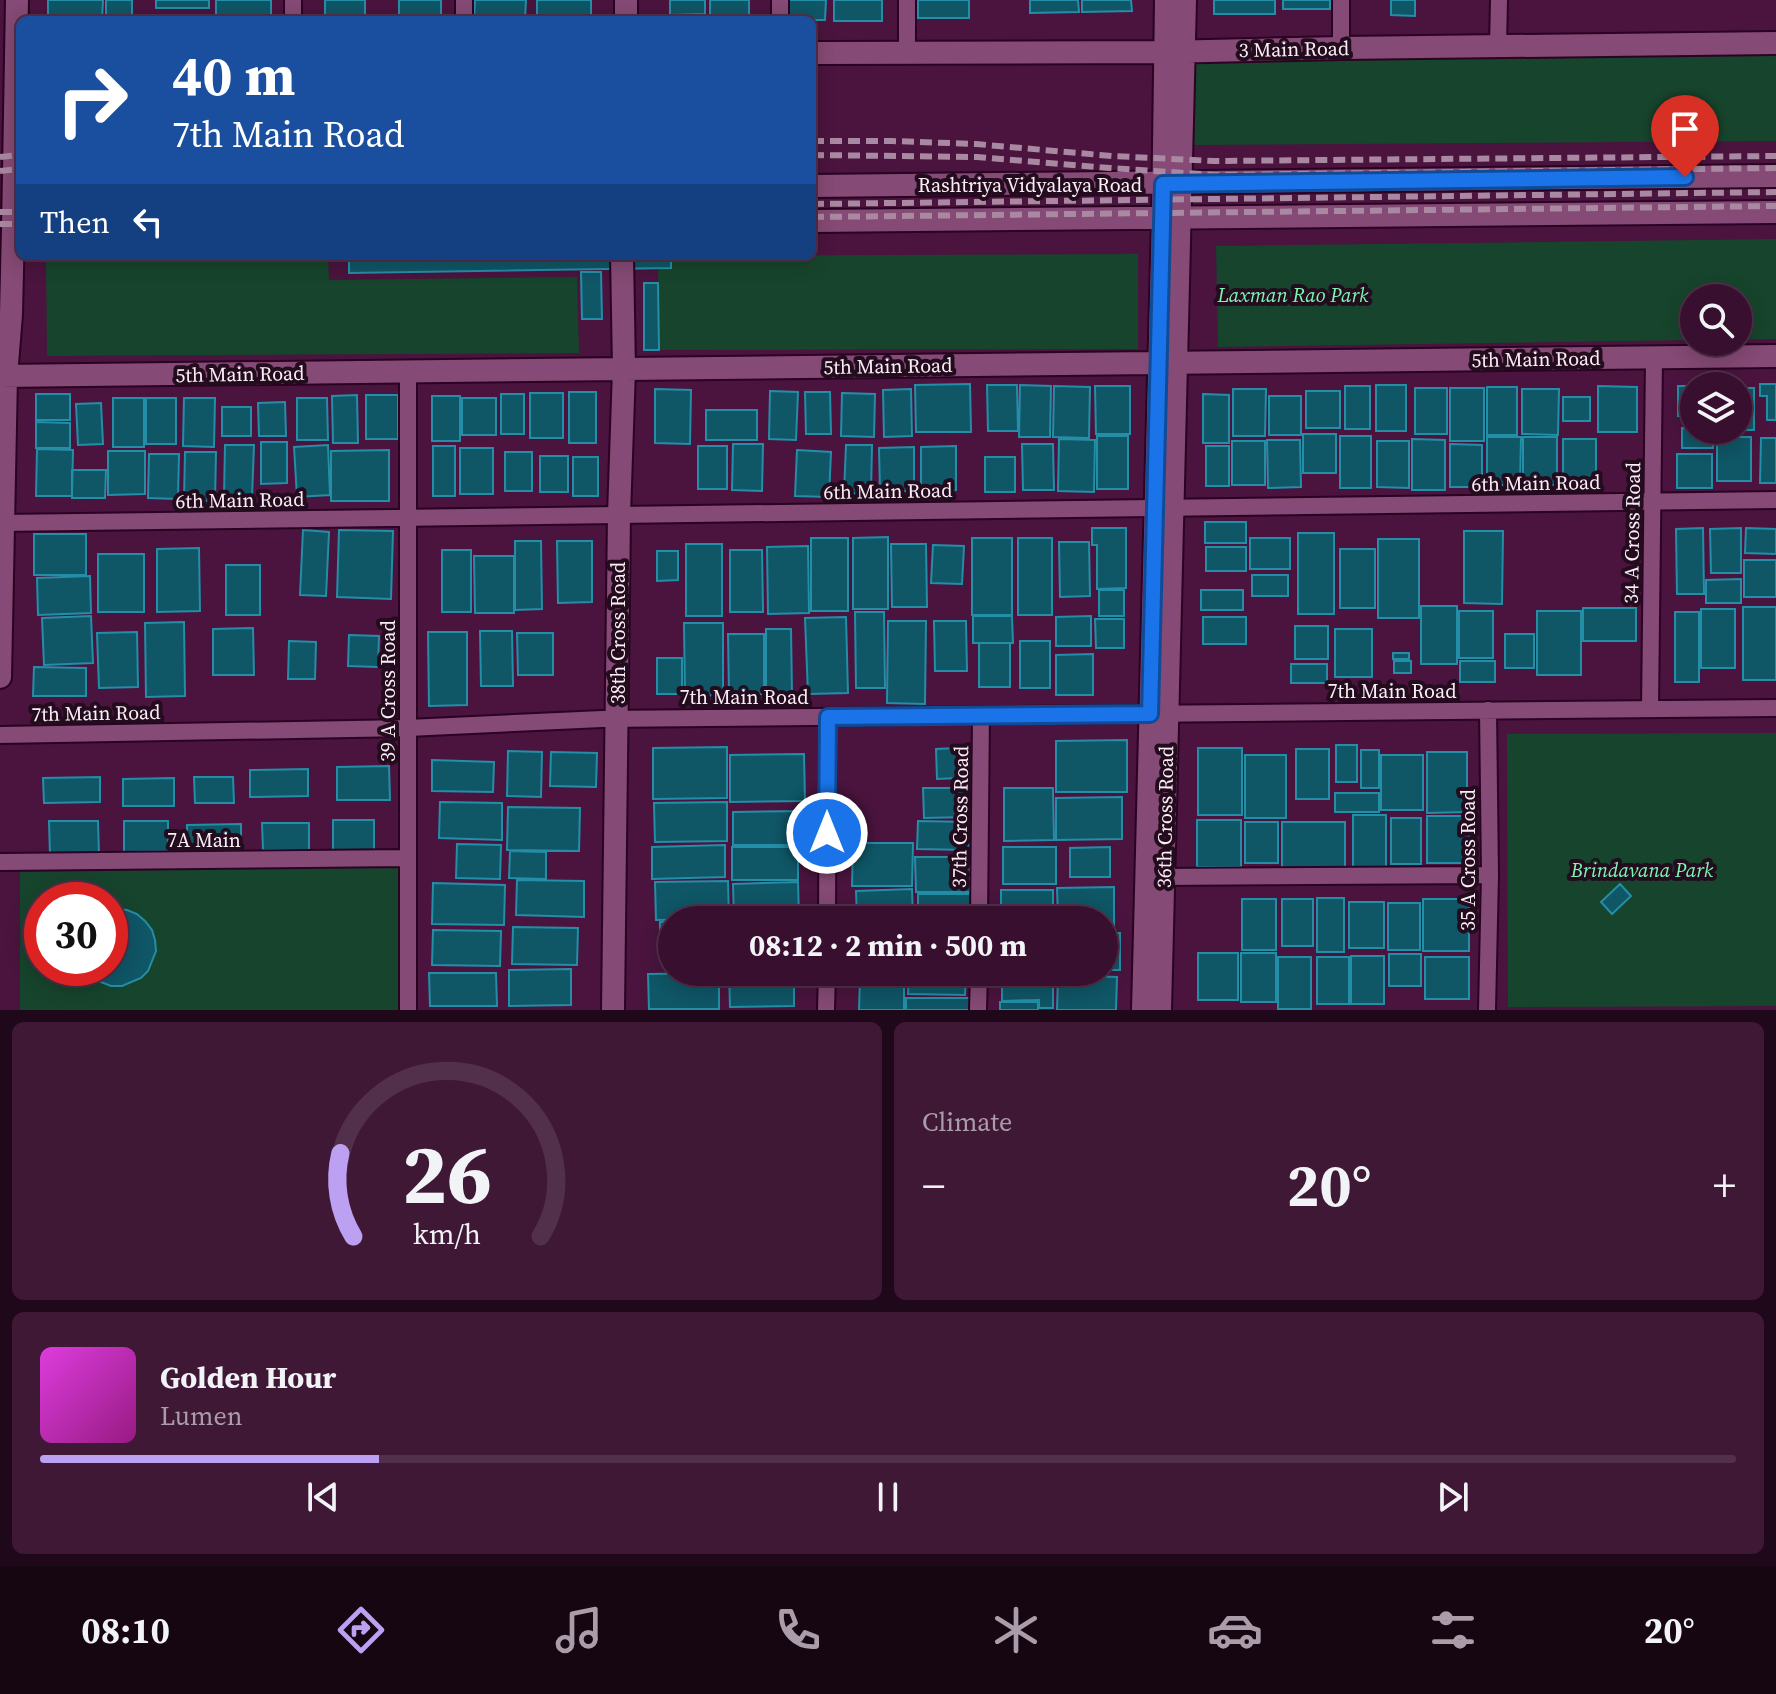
<!DOCTYPE html>
<meta charset="utf-8">
<style>
:root{--surface:#380f2e;--page:#3f1836;--text:#f1f3f6;--muted:#ab9caa;--line:#522f4a;--accent:#bca0f2}
body{margin:0;font-family:"Source Serif 4",serif;background:var(--page);color:var(--text);height:100vh;display:flex;flex-direction:column;font-size:30px;white-space:nowrap}
*{box-sizing:border-box;margin:0}
p{font-size:26px;color:var(--muted)}
.icon{flex:none;width:44px;height:44px;fill:none;stroke:currentColor;stroke-width:2;stroke-linecap:round;stroke-linejoin:round}
.map{position:relative;height:1010px;overflow:hidden}
.sheet{display:flex;flex-direction:column;gap:12px;padding:12px;background:#1f0819;flex:1}
.sheet>*{flex:none}
.hud{position:absolute;left:16px;top:16px;width:800px;height:244px;border-radius:12px;box-shadow:0 4px 20px #0003,0 0 0 2px var(--line);background:#1a4fa0;color:#fff;overflow:hidden}
.buttons{position:absolute;left:1680px;top:284px;display:grid;gap:16px}
.buttons a{display:grid;place-items:center;width:72px;height:72px;border-radius:50%;background:var(--surface);box-shadow:0 4px 20px #0003,0 0 0 2px var(--line);font-size:40px}
.speed{position:absolute;left:24px;top:882px;display:flex;gap:16px;font-size:40px;font-weight:700;text-align:center}
.speed>*{display:grid;place-content:center;width:104px;height:104px;border-radius:50%;background:var(--surface);box-shadow:0 4px 20px #0003,0 0 0 2px var(--line);line-height:1}
.speed .limit{border:12px solid #d22;background:#fff;color:#111}
.pin{position:absolute;display:grid;place-items:center;width:68px;height:68px;color:#fff;margin:-82px -34px;border-radius:50% 50% 50% 0;rotate:-45deg;box-shadow:0 0 8px #0007}
.pin .icon{rotate:45deg}
.me{position:absolute;width:88px;margin:-44px;rotate:0deg;stroke-linejoin:round;filter:drop-shadow(0 0 6px #0008)}
.turn{display:flex;align-items:center;gap:28px;height:168px;padding:0 24px;font-size:36px}
.turn .icon{width:104px;height:104px;stroke-width:2.5}
.turn b{display:block;font-size:56px;line-height:68px}
.then{display:flex;align-items:center;height:76px;padding:0 24px;background:#0003;gap:16px;font-size:30px}
.big{font-size:60px;font-weight:700;line-height:1.1}
.sheet .widget{flex:1;display:flex;flex-direction:column;justify-content:center;gap:12px;min-width:0;padding:0 28px;border-radius:12px;background:var(--page)}
.sheet .dial{align-items:center;gap:0}
.dial svg{height:208px;overflow:visible;fill:none;stroke:var(--line);stroke-width:7;stroke-linecap:round;text-anchor:middle}
.dial text{fill:var(--text);stroke:none}
.song{display:flex;align-items:center;gap:24px}
.cover{width:96px;height:96px;border-radius:12px;background:linear-gradient(135deg,hsl(300 70% 55%),hsl(310 70% 35%))}
.played{height:8px;border-radius:4px;background:linear-gradient(90deg,var(--accent) 20%,var(--line) 20%)}
.keys{display:flex;justify-content:space-around;direction:ltr}
.heat{display:flex;justify-content:space-between;align-items:center;font-size:44px;direction:ltr}
.sheet .tiles{flex:1;display:grid;gap:12px;grid-template-columns:1fr 1fr}
.widget:last-child{grid-column:span 2}
.trip{position:absolute;left:658px;top:906px;width:460px;height:80px;border-radius:40px;background:var(--surface);box-shadow:0 4px 20px #0003,0 0 0 2px var(--line);font-weight:700;line-height:80px;text-align:center}
.menu{display:flex;height:128px;justify-content:space-around;align-items:center;background:#160612;color:var(--muted)}
.menu .icon{width:56px;height:56px}
.menu .current{color:var(--accent)}
.menu b{font-size:36px;color:var(--text)}
.map>svg:first-child{display:block}
</style>
<div class="map">
<svg width="1776" height="1010" viewBox="0 0 1776 1010">
<rect width="100%" height="100%" fill="#4a143e"/>
<path fill="#17442c" fill-rule="evenodd" d="M1776,54V141L1194,145L1193,58Z
M1776,239V339L1738,340V298H1694V340L1218,347L1216,246Z
M1138,254V349L659,350L658,256Z
M328,258L329,280L577,277L579,353L47,356L46,259Z
M1776,733V1006L1508,1007L1507,734Z
M398,866V1010H20V867ZM42,900H110V968H42Z"/>
<path fill="#0f5666" stroke="#248ea7" stroke-width="2" d="M48,0H103L102,20H48Z
M106,0H132V20H106Z
M156,0H209V8H156Z
M216,0H271V20H216Z
M325,0H365V20H325Z
M399,0H441V20H399Z
M475,0H526L525,20H474Z
M537,0H591V17L537,15Z
M670,0H705V14L670,15Z
M710,0H749V17H710Z
M789,0H826L825,20H789Z
M834,0H882V21H834Z
M918,0H969V18H918Z
M1030,0H1078L1079,12L1030,13Z
M1082,0H1131L1132,11L1082,12Z
M1214,0H1275V14H1214Z
M1283,0H1330V9H1283Z
M1391,0H1415V16L1391,15Z
M349,256H671V268L349,273Z
M581,272H601L602,319H582Z
M644,283H658L659,350H644Z
M970,384L971,432H916L915,385Z
M1760,384H1776V420H1767V396H1760Z
M987,385H1017L1018,431H988Z
M1020,385L1051,386L1050,437H1019Z
M1376,385H1406V431H1376Z
M1054,386L1090,387L1089,438L1053,437Z
M1095,386H1130V434H1096Z
M1345,386H1370V429H1345Z
M1598,386L1637,387V432H1598Z
M1678,386H1711H1694V416H1678Z
M1487,387H1517V435H1487Z
M1415,388H1447V434H1415Z
M1450,388H1484V441H1450Z
M1738,388H1754V430H1738Z
M655,389L691,390L690,444L655,443Z
M911,389L912,436L884,437L883,390Z
M1233,389H1266L1265,436H1233Z
M1522,389H1559L1558,435L1522,434Z
M770,391L798,392L796,440L769,439Z
M1306,391H1340V428H1306Z
M569,392H596V443H569Z
M805,392H830L831,434H806Z
M530,393H563V438H530Z
M842,393L875,394L874,437L841,436Z
M36,394H70V420H36Z
M501,394H524V434H501Z
M1203,394L1229,395V443H1203Z
M357,395L358,443H333L332,396Z
M366,395H398V439H366Z
M432,396H460V441H432Z
M1269,396H1301V435H1269Z
M1563,397H1590V421H1563Z
M113,398H144V447H113Z
M146,398H176V444H146Z
M184,398H215L214,447L183,446Z
M297,398H327L328,440H297Z
M462,398H496V435H462Z
M285,402L286,436H259L258,403Z
M101,403L103,444L78,445L76,404Z
M222,407H251V436H222Z
M706,410H757V440H706Z
M36,422L70,423V448H36Z
M1682,428L1713,430V448H1682Z
M1303,434H1336V473H1303Z
M1097,436H1128V489H1097Z
M1340,436H1371V488H1340Z
M1487,437H1521L1520,485H1487Z
M1523,437H1557V485H1523Z
M1717,437H1751V481H1717Z
M1761,438H1776V483H1760Z
M1059,439L1095,440L1094,492L1058,491Z
M1412,439L1445,440V490H1412Z
M1563,439H1596V488H1563Z
M1267,440H1300L1301,487L1268,488Z
M1232,441H1265V485H1232Z
M1377,441H1409V488L1377,487Z
M261,442H287V483L261,484Z
M733,444H763L762,491L732,490Z
M1022,444H1053L1054,490H1023Z
M1450,444L1482,445V487H1450Z
M225,445H254L252,498L224,497Z
M328,445L330,495L297,497L294,447Z
M846,445H872L871,494L844,493Z
M433,446H455V496H433Z
M698,446H727V489H698Z
M956,446V490H921V447Z
M1206,446H1229V486H1206Z
M914,447V491H880L879,448Z
M460,448H493V494H460Z
M37,449L73,450L72,496H36Z
M389,450V501H331V451Z
M797,450L831,452L829,497L795,496Z
M108,451H145V494L108,495Z
M185,452H216L215,501L184,500Z
M505,452H532V491H505Z
M149,454H179L178,499L148,498Z
M1677,454H1712V488H1677Z
M540,456H568V492H540Z
M573,457H598V496H573Z
M985,457H1015V492H985Z
M72,470H106L105,498H72Z
M1205,522H1246V543H1205Z
M1092,528H1126V588L1097,589V545H1092Z
M1703,528L1704,594H1677L1676,529Z
M1741,528V573H1711L1710,529Z
M1746,528L1776,529V554L1745,553Z
M303,530L329,532L326,596L300,595Z
M339,530L393,531L391,599L337,597Z
M1464,531H1503L1502,604L1464,603Z
M1298,533H1334V614H1298Z
M34,534H86V575H34Z
M888,537V609H853V538Z
M811,538H848V611H811Z
M972,538H1012V615H972Z
M1018,538H1052V615H1018Z
M1250,538H1290V569H1250Z
M1378,539H1419V618H1378Z
M515,541H541L542,609L515,610Z
M557,541H592V602L558,603Z
M1059,542H1089L1090,596L1060,597Z
M686,544H722V616H686Z
M891,544H926L927,607H892Z
M933,545L964,546L962,584L931,583Z
M808,546L809,613L768,614L767,547Z
M1206,547H1246V571H1206Z
M199,548L200,611L157,612V549Z
M1340,549H1375V608H1340Z
M442,550H471V612H442Z
M730,550H762L763,612H730Z
M657,551H678V580L657,581Z
M98,554H144V612H98Z
M474,556H514V613H475Z
M1744,560H1776V597H1744Z
M226,565H260V615H226Z
M1252,575H1288V596H1252Z
M90,576L91,613L38,615L37,578Z
M1741,579V603H1706V580Z
M1099,590H1124V616H1099Z
M1201,590H1243V610H1201Z
M1421,606H1457V664H1421Z
M1743,607H1776V680H1743Z
M1583,608H1636V641H1583Z
M1701,609H1735V668H1701Z
M1459,611H1493V658H1459Z
M1537,611H1581V675H1537Z
M855,612H884L885,688H856Z
M1675,612H1699V682H1675Z
M91,616L93,663L44,665L42,618Z
M973,616H1012L1013,643H973Z
M1091,616V646H1056V617Z
M846,617L848,693L808,694L805,618Z
M1203,617H1246V644H1203Z
M1095,619H1124V648H1096Z
M888,621H926L925,704L887,703Z
M934,621H966L967,671H935Z
M184,622L185,696L146,697L145,623Z
M684,623H723V695L685,696Z
M1295,626H1328V659H1295Z
M253,628L254,675H213V629Z
M766,629H791L792,694H766Z
M1335,629H1372V677H1335Z
M480,631H512L513,686H481Z
M137,632L138,687L99,688L97,633Z
M428,632H467V705L429,706Z
M517,633H553V675H518Z
M728,634H764V694H729Z
M1505,634H1534V668H1505Z
M349,635L379,636L378,667L348,666Z
M289,641L316,642L315,679H288Z
M1020,641H1050V688H1020Z
M979,643H1010V687H979Z
M1393,653H1409V659H1393Z
M1093,654V695H1056V655Z
M657,658H682V694H657Z
M1394,661H1411V673H1394Z
M1460,661H1495V682H1460Z
M1291,664H1327V683H1291Z
M34,667L86,668V696H33Z
M1127,740V792H1056V741Z
M1336,745H1357V782H1336Z
M727,747V798L653,799V748Z
M957,748L958,778L937,779L936,749Z
M1198,748H1242V815H1198Z
M1296,749H1329V799H1296Z
M1361,750H1379V788H1361Z
M508,751L542,752L541,797L507,796Z
M551,752L597,753L596,787L550,786Z
M1427,752H1467V812L1427,813Z
M804,754L805,801L730,802V755Z
M1245,755H1286V818H1245Z
M1381,755H1423V810H1381Z
M432,760L494,762L493,792L432,791Z
M389,766L390,800H337V767Z
M308,769V796L250,797V770Z
M100,777V802L44,803L43,778Z
M194,777H233L234,803H195Z
M174,778V806H123V779Z
M923,788H968V817L924,818Z
M1004,788H1053L1054,840L1004,841Z
M1335,793H1379V812H1335Z
M1122,797V839L1056,840V798Z
M440,802L502,803V840L439,838Z
M727,802V841L655,842L654,803Z
M508,807L580,808L579,851L507,850Z
M802,811V845H733V812Z
M1353,815H1386V868H1353Z
M1427,816H1469V863H1427Z
M1391,818H1421V864H1391Z
M333,820H374V850L333,851Z
M1197,820H1241V867H1197Z
M49,821H98L99,855H50Z
M124,821H168V851L124,852Z
M918,821L969,822L968,850L917,849Z
M1245,822H1278V863H1245Z
M1282,822H1345V869H1282Z
M262,823H309V850H263Z
M241,824V851H187V825Z
M853,843H913L912,886H852Z
M457,844L501,845L500,879L456,878Z
M725,845V877L652,879V847Z
M732,847H798V880H732Z
M1003,847H1056V884H1003Z
M1110,847V877H1070V848Z
M510,851L546,852V879L509,878Z
M915,857H970V892H916Z
M517,880L584,881V917L516,915Z
M728,881L729,919L656,920L655,882Z
M798,882L799,917L734,919L733,884Z
M433,883L505,885L504,925L432,924Z
M1620,884L1631,896L1612,914L1601,902Z
M1114,887V931H1104V920H1058L1057,888Z
M912,889L913,920H857L856,891Z
M1001,890H1053V920H1001Z
M918,894H972V920H918Z
M1317,898H1344V952H1317Z
M1242,899H1276V950H1242Z
M1282,899H1313V946H1282Z
M1423,899H1469V951H1423Z
M1349,902H1384V948H1349Z
M1388,903H1420V950H1388Z
M116,909L127,910L137,914L145,921L152,930L155,940L156,951L148,971L141,978L122,986H111L101,982L93,977L85,968H110V910Z
M660,922H672V961H660Z
M513,927L578,928L577,965L512,964Z
M433,930L501,931L500,966L432,965Z
M1104,933H1120V970H1104Z
M1198,953H1238V1000H1198Z
M1241,953H1276V1002H1241Z
M1389,954H1421V986H1389Z
M1351,956H1384V1004H1351Z
M1278,957H1311V1009H1278Z
M1317,957H1349V1004H1317Z
M1425,957H1469V999H1425Z
M571,969V1005L509,1006V970Z
M729,972H794V1006L730,1007Z
M909,972H966L965,995L908,994Z
M1002,972H1053V1008H1039V1000L1002,1001Z
M429,973H496L497,1006H430Z
M719,973V1009H649L648,974Z
M1058,975L1117,977L1116,1010H1057Z
M860,979H904V1010H859Z
M906,998H970V1010H906Z
M1000,1002H1038V1010H1000Z"/>
<g fill="none" stroke-linecap="round" stroke-linejoin="round">
<g stroke="#2a0322" stroke-width="20">
<path id="street" d="M293,20V0
M464,20V0
M780,20V0
M1498,47L1499,0
M1341,48V0
M907,53V0
M408,372V1010
M0,523L1776,500
M1650,709L1654,358
M0,735L408,728L602,719L1776,708
M0,862L408,858
M1155,877L1490,875
M827,920L828,717
M979,920L981,715
M826,1010L827,972
M978,1010L979,972
M1487,1010L1490,875L1488,710"/>
</g>
<g stroke="#2a0322" stroke-width="26">
<path id="secondary" d="M626,20V0
M812,53L1165,52L1341,48L1776,43
M812,186L1776,176
M812,221L1776,212
M0,376L1776,356
M0,677L6,376L11,314L13,229L17,0
M613,1010L619,515L624,369L622,256
M1143,1010L1163,218L1166,0
M1160,1010L1185,0"/>
</g>
<use href="#street" stroke="#854a75" stroke-width="16"/>
<use href="#secondary" stroke="#854a75" stroke-width="22"/>
<path stroke="#a989a1" stroke-width="6" stroke-dasharray="12 6" stroke-linecap="butt" d="M812,141H892L976,144L1112,156L1214,161L1776,156
M812,155L977,157L1110,168L1215,175L1776,168
M0,157L20,155
M0,171L20,169
M812,204L1776,192
M0,212H20
M812,217L1776,206
M0,224H20"/>
</g>
<g fill="none" stroke-linecap="round" stroke-linejoin="round">
<g stroke="#114b97" stroke-width="20">
<path id="route" d="M827,833L828,717L1150,714L1163,184L1685,177"/>
</g>
<use href="#route" stroke="#1a73e8" stroke-width="14"/>
</g>
<g text-anchor="middle" stroke-width="8" stroke-linejoin="round" paint-order="stroke">
<g font-size="20" fill="#fbedf6" stroke="#230c1d">
<text transform="translate(1294 49) rotate(-1)" y="7">3 Main Road</text>
<text x="1030" y="192">Rashtriya Vidyalaya Road</text>
<text transform="translate(1536 359) rotate(-1)" y="7">5th Main Road</text>
<text transform="translate(888 366) rotate(-1)" y="7">5th Main Road</text>
<text transform="translate(240 374) rotate(-1)" y="7">5th Main Road</text>
<text transform="translate(1536 483) rotate(-1)" y="7">6th Main Road</text>
<text transform="translate(888 491) rotate(-1)" y="7">6th Main Road</text>
<text transform="translate(240 500) rotate(-1)" y="7">6th Main Road</text>
<text transform="translate(1632 533) rotate(-89)" y="7">34 A Cross Road</text>
<text transform="translate(618 633) rotate(-90)" y="7">38th Cross Road</text>
<text transform="translate(388 691) rotate(-90)" y="7">39 A Cross Road</text>
<text x="1392" y="698">7th Main Road</text>
<text x="744" y="704">7th Main Road</text>
<text transform="translate(96 713) rotate(-1)" y="7">7th Main Road</text>
<text transform="translate(960 817) rotate(-89)" y="7">37th Cross Road</text>
<text transform="translate(1165 817) rotate(-89)" y="7">36th Cross Road</text>
<text x="204" y="847">7A Main</text>
<text transform="translate(1468 860) rotate(-90)" y="7">35 A Cross Road</text>
</g>
<g font-size="20" font-style="italic" fill="#7bf6b3" stroke="#230c1d">
<text x="1293" y="302">Laxman Rao Park</text>
<text x="1642" y="877">Brindavana Park</text>
</g>
</g>
</svg>
<div class="buttons">
<a><svg class="icon" aria-label="search" viewBox="0 0 24 24"><circle cx="10" cy="10" r="6"/><path d="M15 15l6 6"/></svg></a>
<a><svg class="icon" aria-label="layers" viewBox="0 0 24 24"><path d="M12 4l9 5-9 5-9-5zM3 14l9 5 9-5"/></svg></a>
</div>
<div class="speed"><div class="limit">30</div></div>
<div class="pin" style="left:1685px;top:177px;background:#d93025"><svg class="icon" aria-label="arrive" viewBox="0 0 24 24"><path d="M6 21V4h12l-3 4 3 4H6"/></svg></div>
<svg class="me" style="left:827px;top:833px" viewBox="-20 -20 40 40"><circle r="17" fill="#1a73e8" stroke="#fff" stroke-width="3"/><path d="M0-11L8 9 0 5-8 9z" fill="#fff"/></svg>
<div class="trip">08:12 · 2 min · 500 m</div>
<div class="hud">
<div class="turn"><svg class="icon" aria-label="right" viewBox="0 0 24 24"><path d="M7 20v-9h11M14 6l5 5-5 5"/></svg><div><b>40 m</b>7th Main Road</div></div>
<div class="then">Then<svg class="icon" aria-label="left" viewBox="0 0 24 24"><path d="M17 20v-9H6M10 6l-5 5 5 5"/></svg></div>
</div>
</div>
<section class="sheet">
<div class="tiles">
<div class="widget dial"><svg viewBox="0 0 100 80">
<path d="M14 69A42 42 0 1 1 86 69"/>
<path d="M14 69A42 42 0 0 1 9 37" stroke="#bca0f2"/>
<text x="50" y="56" font-size="32" font-weight="700">26</text>
<text x="50" y="72" font-size="11">km/h</text>
</svg></div>
<div class="widget"><p>Climate</p>
<div class="heat"><a>−</a><b class="big">20°</b><a>+</a></div>
</div>
<div class="widget">
<div class="song"><i class="cover"></i><div><b>Golden Hour</b><p>Lumen</p></div></div>
<div class="played"></div>
<div class="keys"><svg class="icon" aria-label="previous" viewBox="0 0 24 24"><path d="M18 5L8 12l10 7zM5 5v14"/></svg><svg class="icon" aria-label="pause" viewBox="0 0 24 24"><path d="M8 5v14M16 5v14"/></svg><svg class="icon" aria-label="next" viewBox="0 0 24 24"><path d="M6 5l10 7-10 7zM19 5v14"/></svg></div>
</div>
</div>
</section>
<nav class="menu">
<b>08:10</b>
<svg class="icon current" aria-label="directions" viewBox="0 0 24 24"><path d="M12 3l9 9-9 9-9-9zM9 14v-3h6M13 9l2 2-2 2"/></svg>
<svg class="icon" aria-label="music" viewBox="0 0 24 24"><path d="M9 18V5l10-2v13"/><circle cx="6" cy="18" r="3"/><circle cx="16" cy="16" r="3"/></svg>
<svg class="icon" aria-label="phone" viewBox="0 0 24 24"><path d="M5 4h4l2 5-3 2q2 4 5 5l2-3 5 2v4C11 20 4 13 5 4z"/></svg>
<svg class="icon" aria-label="climate" viewBox="0 0 24 24"><path d="M12 3v18M4 7l16 10M4 17L20 7"/></svg>
<svg class="icon" aria-label="car" viewBox="0 0 24 24"><path d="M5 17H2v-5l4-1 3-4h7l3 4 3 1v5h-3M9 17h6M6 11h13"/><circle cx="7" cy="17" r="2"/><circle cx="17" cy="17" r="2"/></svg>
<svg class="icon" aria-label="filters" viewBox="0 0 24 24"><path d="M4 7h16M4 17h16"/><circle cx="9" cy="7" r="2"/><circle cx="15" cy="17" r="2"/></svg>
<b>20°</b>
</nav>
